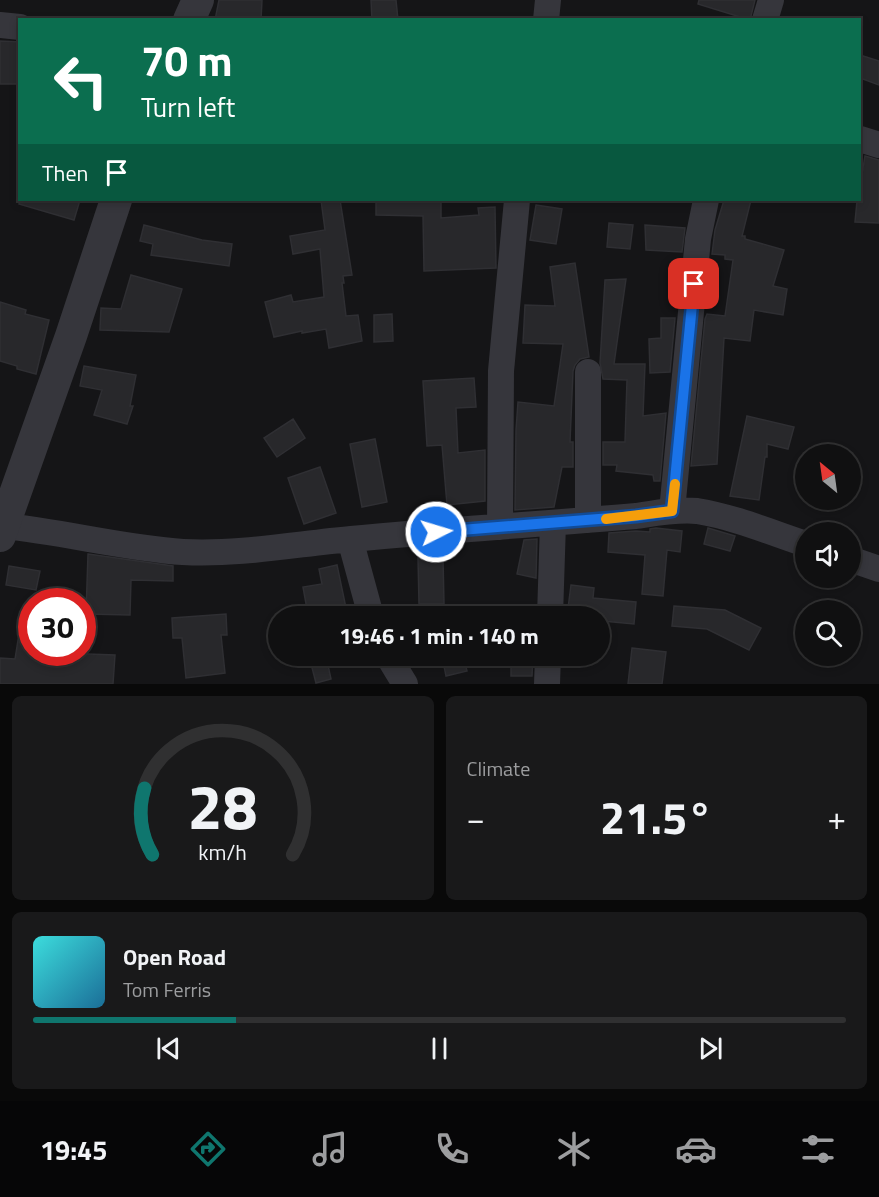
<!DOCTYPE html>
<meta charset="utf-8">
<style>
:root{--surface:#101011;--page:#19191a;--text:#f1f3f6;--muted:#9c9d9f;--line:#303031;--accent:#0f766e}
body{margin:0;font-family:"Titillium Web",sans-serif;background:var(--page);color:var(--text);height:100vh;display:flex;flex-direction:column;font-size:22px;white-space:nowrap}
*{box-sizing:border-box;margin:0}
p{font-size:20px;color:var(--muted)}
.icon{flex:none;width:33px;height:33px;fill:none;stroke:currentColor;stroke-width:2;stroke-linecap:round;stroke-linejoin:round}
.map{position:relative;height:684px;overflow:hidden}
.panel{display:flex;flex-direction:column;gap:12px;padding:12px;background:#090909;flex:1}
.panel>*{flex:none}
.hud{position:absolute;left:18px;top:18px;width:843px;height:183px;border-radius:0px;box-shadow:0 3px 9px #0003,0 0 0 2px var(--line);background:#0b6e4f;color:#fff;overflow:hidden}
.needle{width:39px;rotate:331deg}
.controls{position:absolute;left:795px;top:444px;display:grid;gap:12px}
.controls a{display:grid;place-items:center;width:66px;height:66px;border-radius:50%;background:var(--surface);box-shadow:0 3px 9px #0003,0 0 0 2px var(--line);font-size:30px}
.speed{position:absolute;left:18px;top:588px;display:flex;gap:12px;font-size:30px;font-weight:700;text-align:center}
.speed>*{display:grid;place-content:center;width:78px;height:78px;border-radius:50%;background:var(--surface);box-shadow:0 3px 9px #0003,0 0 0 2px var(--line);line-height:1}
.speed .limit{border:9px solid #d22;background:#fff;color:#111}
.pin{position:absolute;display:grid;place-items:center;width:51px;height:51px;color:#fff;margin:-26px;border-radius:12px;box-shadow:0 3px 9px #0006}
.me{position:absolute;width:66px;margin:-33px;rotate:85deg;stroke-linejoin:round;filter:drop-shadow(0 0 4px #0008)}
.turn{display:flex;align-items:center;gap:21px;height:126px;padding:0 24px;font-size:27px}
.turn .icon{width:78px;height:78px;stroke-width:2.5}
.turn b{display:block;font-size:42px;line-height:51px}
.then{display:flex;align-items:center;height:57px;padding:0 24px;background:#0003;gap:12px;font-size:22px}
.big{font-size:45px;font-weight:700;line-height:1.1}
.panel .card{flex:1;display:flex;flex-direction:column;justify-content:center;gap:9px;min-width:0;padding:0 21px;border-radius:9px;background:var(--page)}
.panel .dial{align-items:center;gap:0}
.dial svg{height:156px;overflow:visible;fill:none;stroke:var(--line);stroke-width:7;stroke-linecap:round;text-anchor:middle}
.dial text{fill:var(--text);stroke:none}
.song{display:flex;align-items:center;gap:18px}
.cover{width:72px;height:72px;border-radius:9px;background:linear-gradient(135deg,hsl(180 70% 55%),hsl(200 70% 35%))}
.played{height:6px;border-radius:3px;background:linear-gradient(90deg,var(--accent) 25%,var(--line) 25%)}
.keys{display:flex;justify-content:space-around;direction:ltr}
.heat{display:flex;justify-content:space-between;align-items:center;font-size:33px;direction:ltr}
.panel .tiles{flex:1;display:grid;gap:12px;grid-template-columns:1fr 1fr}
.card:last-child{grid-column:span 2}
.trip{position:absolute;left:268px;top:606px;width:342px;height:60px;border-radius:30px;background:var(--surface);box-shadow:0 3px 9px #0003,0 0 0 2px var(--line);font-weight:700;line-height:60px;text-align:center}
.menu{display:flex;height:96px;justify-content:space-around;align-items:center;background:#060607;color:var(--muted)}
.menu .icon{width:42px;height:42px}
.menu .current{color:var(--accent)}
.menu b{font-size:27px;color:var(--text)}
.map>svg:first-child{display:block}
</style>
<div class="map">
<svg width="879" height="684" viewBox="0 0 879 684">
<rect width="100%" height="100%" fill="#151517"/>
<path fill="#28282b" stroke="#2f2f33" stroke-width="1.5" d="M219,0H262L261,20H215Z
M371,0H396L398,20H372Z
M699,0H755L750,20L698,4Z
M0,41L20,42L19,84H0Z
M860,55L879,61V85L860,78Z
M865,156L879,160V223L855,222L857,201L860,200V186Z
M20,200H80L74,220L19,204Z
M321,200H340L352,275L343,276L344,283H342L346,316L358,315L362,341L329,348L326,329L302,333V331L274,337L265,302L291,295L293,302L324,297L320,249L293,254L290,236L325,230Z
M376,200H441V218L479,215L478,208L495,207L496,268L424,271L423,216L376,215Z
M724,200H751L742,236H745V239L784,250L773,286L787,289L783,315L754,310L750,341L724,338L717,464L691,466L705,319L707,314L725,316L733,260L725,259V255L712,254L715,230Z
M536,205L562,209L556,244L530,240Z
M609,223L633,225L630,249L607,247Z
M144,225L202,240L232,244L229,266L151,255L153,244L140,241Z
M645,225L685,228L682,252L646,250Z
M575,263L589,357L580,359L575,365L573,371L570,442H573V467H562L554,507L515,510L516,430L518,402L554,406L563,344L523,343L525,305L555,306L550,267Z
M131,275L182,289L169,332L100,330L101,308L121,309Z
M626,279L614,364H645L643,416L666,413L660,481H654L653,475L616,471L617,465H603V442H625L627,380L603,379L600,363L605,280Z
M0,302L26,310L25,314L49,320L36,374L17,369V366L0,361Z
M392,314L393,341L374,342V315Z
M661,318H675L670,372L650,373L649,339L661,338Z
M84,366L136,375L130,406H133L127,424L94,415L102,390L80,386Z
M474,378L476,407L456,408L458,453L485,450V501L447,505L442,445L427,446L423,381Z
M747,416L794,427L788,449L767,444V457H765L759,500L730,496Z
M293,419L305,438L277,457L264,438Z
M375,439L387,502L362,507L350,444Z
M320,467L336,513L304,524L288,478Z
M656,528L682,531L680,552L667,550L663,596L642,594L645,555L608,552L609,533L636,531L650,532V529Z
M708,528L735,536L730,551L704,544Z
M537,539L536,578L517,574L524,540Z
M88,554L173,566V581L131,580L130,615L86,614Z
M418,558H443L444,604H419Z
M337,565L346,608L308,615L303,587L322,584L319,569Z
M9,566L40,571L36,590L6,585Z
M571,585L594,588L593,598L636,602L634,624L603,621L604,616H567Z
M674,606L725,610L761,628L749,650L707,629L672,626Z
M226,614L227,635H221L225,673L186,678L182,638H173L172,618Z
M22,615L32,616V652L115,655L113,684H0V658L15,659Z
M632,648L666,652L662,684H628Z
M309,656H326L331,679L316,683Z
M442,656H463L467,671L446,676Z
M511,656H533L532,676H511Z"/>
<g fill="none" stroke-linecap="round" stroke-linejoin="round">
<path stroke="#36363c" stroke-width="26" d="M546,20L548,0
M765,20L771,0
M0,25L20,27
M860,139L879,145
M672,511L698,239L706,200
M588,520V372
M4,526C64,532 123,548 183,552C239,555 296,544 351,539C446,530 541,524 636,516C656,513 677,509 697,511C734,517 770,532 806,544
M500,527L501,371L517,200
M350,539L371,616
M850,559L879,569
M550,616L553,523
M388,656L405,684
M547,684L548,656"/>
<path stroke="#36363c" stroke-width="32" d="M189,20L198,0
M0,536L71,336L116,200"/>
</g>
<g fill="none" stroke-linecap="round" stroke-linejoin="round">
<g stroke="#114b97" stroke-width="15">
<path id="route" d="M436,532L636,516L672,511L694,284"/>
</g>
<use href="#route" stroke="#1a73e8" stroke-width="10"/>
<path stroke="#f59e0b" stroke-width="10" d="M606,519L672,511L675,484"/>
</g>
</svg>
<div class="controls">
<a><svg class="needle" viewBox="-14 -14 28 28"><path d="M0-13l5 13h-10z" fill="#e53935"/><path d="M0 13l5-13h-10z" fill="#9c9d9f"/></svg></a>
<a><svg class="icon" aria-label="sound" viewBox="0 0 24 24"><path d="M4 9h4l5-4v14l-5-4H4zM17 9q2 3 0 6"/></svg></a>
<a><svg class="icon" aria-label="search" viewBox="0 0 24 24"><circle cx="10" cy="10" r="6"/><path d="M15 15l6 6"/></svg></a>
</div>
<div class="speed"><div class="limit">30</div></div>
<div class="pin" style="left:694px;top:284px;background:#d93025"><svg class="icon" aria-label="arrive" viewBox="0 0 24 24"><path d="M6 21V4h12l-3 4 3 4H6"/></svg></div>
<svg class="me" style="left:436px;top:532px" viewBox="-20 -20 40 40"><circle r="17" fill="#1a73e8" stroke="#fff" stroke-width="3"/><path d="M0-11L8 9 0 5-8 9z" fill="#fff"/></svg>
<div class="trip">19:46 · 1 min · 140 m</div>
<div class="hud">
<div class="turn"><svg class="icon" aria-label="left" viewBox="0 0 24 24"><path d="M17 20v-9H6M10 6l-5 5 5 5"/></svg><div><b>70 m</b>Turn left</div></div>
<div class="then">Then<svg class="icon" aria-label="arrive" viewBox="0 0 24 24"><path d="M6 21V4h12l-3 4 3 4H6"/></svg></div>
</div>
</div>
<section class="panel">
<div class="tiles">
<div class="card dial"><svg viewBox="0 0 100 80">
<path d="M14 69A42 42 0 1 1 86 69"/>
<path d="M14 69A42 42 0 0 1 10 35" stroke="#0f766e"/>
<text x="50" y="56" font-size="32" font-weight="700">28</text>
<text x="50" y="72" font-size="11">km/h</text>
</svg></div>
<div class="card"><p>Climate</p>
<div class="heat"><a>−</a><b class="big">21.5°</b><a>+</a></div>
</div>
<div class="card">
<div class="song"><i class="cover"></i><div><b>Open Road</b><p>Tom Ferris</p></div></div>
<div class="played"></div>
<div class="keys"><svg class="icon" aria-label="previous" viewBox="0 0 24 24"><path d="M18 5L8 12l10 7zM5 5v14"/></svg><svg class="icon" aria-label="pause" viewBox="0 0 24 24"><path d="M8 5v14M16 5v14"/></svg><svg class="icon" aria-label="next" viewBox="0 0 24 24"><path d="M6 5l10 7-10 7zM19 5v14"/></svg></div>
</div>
</div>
</section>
<nav class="menu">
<b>19:45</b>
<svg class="icon current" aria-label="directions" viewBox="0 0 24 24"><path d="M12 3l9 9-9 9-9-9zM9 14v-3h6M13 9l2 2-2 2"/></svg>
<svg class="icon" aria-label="music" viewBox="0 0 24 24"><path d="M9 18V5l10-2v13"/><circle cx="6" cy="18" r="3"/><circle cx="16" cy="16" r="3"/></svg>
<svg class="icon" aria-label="phone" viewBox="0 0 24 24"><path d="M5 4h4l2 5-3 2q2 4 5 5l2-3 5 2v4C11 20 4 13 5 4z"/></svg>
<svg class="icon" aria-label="climate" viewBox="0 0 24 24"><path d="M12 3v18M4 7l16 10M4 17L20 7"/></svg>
<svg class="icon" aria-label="car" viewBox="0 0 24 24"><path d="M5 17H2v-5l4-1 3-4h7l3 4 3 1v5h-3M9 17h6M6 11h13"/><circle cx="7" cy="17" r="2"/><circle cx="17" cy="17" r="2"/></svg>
<svg class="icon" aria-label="filters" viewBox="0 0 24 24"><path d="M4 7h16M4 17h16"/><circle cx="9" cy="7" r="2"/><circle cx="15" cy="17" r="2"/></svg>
</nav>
